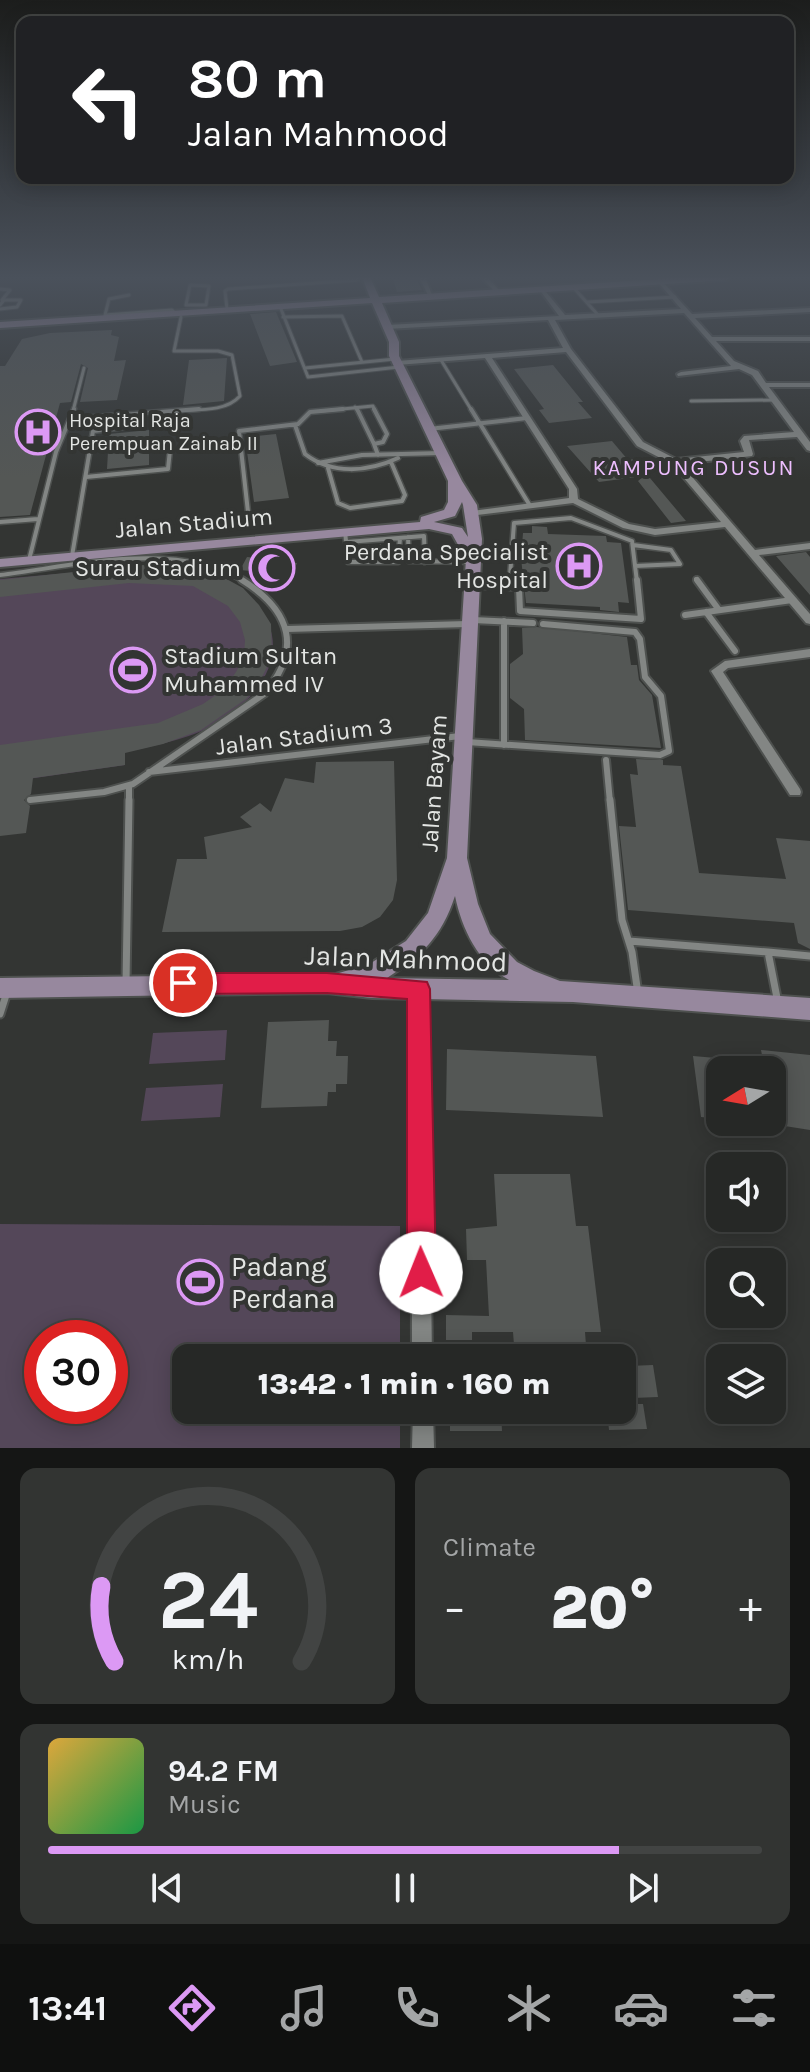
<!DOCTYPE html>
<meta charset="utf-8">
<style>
:root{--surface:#262826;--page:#323432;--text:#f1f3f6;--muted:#a4a6a7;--line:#424443;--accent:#dc99f4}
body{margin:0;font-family:Karla,sans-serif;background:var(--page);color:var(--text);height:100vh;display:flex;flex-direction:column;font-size:30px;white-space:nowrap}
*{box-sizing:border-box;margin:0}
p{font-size:26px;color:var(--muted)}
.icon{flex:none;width:44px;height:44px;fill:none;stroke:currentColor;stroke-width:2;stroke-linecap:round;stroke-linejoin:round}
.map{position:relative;height:1448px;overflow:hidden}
.side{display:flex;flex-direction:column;gap:20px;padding:20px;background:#151615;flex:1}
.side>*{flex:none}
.top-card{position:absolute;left:16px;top:16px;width:778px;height:168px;border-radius:16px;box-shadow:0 4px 20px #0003,0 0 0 2px var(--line);background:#202124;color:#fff;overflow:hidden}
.needle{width:52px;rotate:259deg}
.buttons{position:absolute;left:706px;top:1056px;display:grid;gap:16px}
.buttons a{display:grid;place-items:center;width:80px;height:80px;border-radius:16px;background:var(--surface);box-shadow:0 4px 20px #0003,0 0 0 2px var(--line);font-size:40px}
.speed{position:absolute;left:24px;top:1320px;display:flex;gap:16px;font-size:40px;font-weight:700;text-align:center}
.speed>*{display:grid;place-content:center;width:104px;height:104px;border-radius:50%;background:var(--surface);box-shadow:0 4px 20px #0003,0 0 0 2px var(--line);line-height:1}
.speed .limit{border:12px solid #d22;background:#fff;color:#111}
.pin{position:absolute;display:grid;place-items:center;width:68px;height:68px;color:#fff;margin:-34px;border:4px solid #fff;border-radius:50%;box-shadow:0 2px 8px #0007}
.me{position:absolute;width:88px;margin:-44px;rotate:359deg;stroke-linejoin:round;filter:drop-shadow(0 0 6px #0008)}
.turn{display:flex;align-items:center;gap:28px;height:168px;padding:0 40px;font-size:36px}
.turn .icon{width:104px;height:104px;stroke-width:2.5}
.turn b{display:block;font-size:56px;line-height:68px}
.big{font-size:60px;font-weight:800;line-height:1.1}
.side .widget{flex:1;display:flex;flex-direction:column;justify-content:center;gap:12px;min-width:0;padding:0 28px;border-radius:16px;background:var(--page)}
.side .dial{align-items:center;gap:0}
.dial svg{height:208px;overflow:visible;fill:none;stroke:var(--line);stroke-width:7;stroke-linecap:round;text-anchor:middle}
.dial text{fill:var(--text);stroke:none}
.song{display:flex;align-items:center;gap:24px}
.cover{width:96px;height:96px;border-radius:12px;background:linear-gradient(135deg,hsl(40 70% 55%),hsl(140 70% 35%))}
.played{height:8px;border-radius:4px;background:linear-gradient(90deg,var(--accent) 80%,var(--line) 80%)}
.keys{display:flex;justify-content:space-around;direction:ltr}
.heat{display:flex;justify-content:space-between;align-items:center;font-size:44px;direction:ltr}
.side .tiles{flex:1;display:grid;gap:20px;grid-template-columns:1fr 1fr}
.widget:last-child{grid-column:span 2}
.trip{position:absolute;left:172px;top:1344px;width:464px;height:80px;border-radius:16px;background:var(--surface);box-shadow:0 4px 20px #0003,0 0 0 2px var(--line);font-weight:800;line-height:80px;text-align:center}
.tabs{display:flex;height:128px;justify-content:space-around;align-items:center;background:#0f100f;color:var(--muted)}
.tabs .icon{width:56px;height:56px}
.tabs .selected{color:var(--accent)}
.tabs b{font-size:36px;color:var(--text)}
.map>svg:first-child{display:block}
</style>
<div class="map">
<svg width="810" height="1448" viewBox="0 0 810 1448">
<rect width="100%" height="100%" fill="#333533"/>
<path fill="#544759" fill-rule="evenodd" d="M172,564C267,577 316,655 224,719C195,738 158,745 125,752V765L0,783V579Z
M227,1030L225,1060L149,1064L153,1033Z
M223,1084L220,1117L141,1121L146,1088Z
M0,1224L400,1226V1358H186V1410H400V1448H0ZM110,1338V1406H42V1338Z"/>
<path fill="#545755" d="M416,278L422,290L397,292L393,279Z
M276,312L295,357L297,362L270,366L250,314Z
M112,330L111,335L119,337L114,361L126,360L117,400L80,402L88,368L81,364L71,402L60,403L30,515L0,517V366H5L22,339L50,333Z
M227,358L224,401L183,405L189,360Z
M553,365L583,402H578L592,418L549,423L539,410L544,409L514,369Z
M149,430V465L107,469L109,434Z
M276,434L289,498L254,502L245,437Z
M612,441L628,460L634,459L686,521L671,523L638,481L644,476L599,482L567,446Z
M532,526L547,527L548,534L606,536L607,542L621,543L629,603L618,602L619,612L600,610V607L526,603L521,558L523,533H532Z
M381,544L380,556L353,557L352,547Z
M806,552L810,557V595L776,556Z
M264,553L292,558L290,562L297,563L292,575L240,570L247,557L261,558Z
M138,565L187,566L221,576L243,588L259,605L271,624L272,657L259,683L246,699L201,730L163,744L125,753V765L33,778L31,794L24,800L30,806L26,833L0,836V745L158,723L203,704L223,690L236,672L244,657L245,640L240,622L228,606L193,586L129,583L0,597V580Z
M537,627L627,637L631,665H637L639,680L652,695L661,748L525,740L524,709L510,698V664L523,654L522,628Z
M636,759L663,760V765L681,766L699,873L786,879L776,838L810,841V949L798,943L794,923L628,910L619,826L636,827L630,774L638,775Z
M394,761L397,880L393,900L380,917L362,927L340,931L162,932L177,859H207L204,837L252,827L240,817L260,803L271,812L285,778L314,783L316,762Z
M329,1020L328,1041H337L336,1056H348L347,1084H336V1092H328L327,1106L261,1108L268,1022Z
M447,1049L596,1056L603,1117L446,1110Z
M761,1050L810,1055V1130L772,1124V1070H765Z
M693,1056L751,1061V1070H720V1119L701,1117Z
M494,1174H570L576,1226H588L601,1332H585L586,1345H514L513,1332H472V1340H446V1315L489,1316L486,1260H467L466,1229L497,1226Z
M653,1365L658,1397L633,1398L628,1366Z
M622,1404H643L647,1429L609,1430L607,1410H622Z
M450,1410H501L502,1431H450Z"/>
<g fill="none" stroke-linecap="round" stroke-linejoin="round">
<g stroke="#4e514f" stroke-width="5">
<path id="lane-far3" d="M190,285L209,286L206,305H186Z
M573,287L598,315
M0,289L10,290L2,300
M587,302L675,297
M0,305L4,300H21L17,307L0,309
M227,309L225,291L228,289L358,280
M281,309L308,377L399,367
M105,315L172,310L175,313
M105,315L109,299L129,295
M283,317L342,316L362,362
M441,360L472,411
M305,368L395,359
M691,401L774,400
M355,407L358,411
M73,411L84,368
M173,411C195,409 225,413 240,396L232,355L218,351H174L181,317
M322,411L373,406L375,411"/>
</g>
<g stroke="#4e514f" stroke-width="7">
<path id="lane-far2" d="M357,409L374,444
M374,409L387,434L383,442L374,444L378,455
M471,409L529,504
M70,419L199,409
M295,425L305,454C332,475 368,472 398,458
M429,429L527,418
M318,463L362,455L441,453
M328,468L338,503L350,508L402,501L405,495L391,462
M86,477L168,469L170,450
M249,521L239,431L298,424L310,412L343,409
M0,522L38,519
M345,531L348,562H398L400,538
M408,537L409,561L473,562
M347,542L424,536L425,562
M633,545L671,550L680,564L635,566
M72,556L93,431L132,426
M29,560L56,452L74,409
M0,575C76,566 175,539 245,582
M696,579L698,582
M515,582L510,576L514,523L571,518L632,541L637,582"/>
</g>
<g stroke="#4e514f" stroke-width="10">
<path id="lane-far1" d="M513,580L519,587L520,611L641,619L637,580
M697,580L719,610
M475,585L519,587
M706,612L735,651
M685,615L792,600
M473,620L533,623
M504,621V745
M287,629L467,624
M467,742L660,755L669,751L661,696L645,677L640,639L635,632L543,624
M606,760L610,802
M149,772L460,736
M30,800L104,792L133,784L264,694C302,650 292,611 242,580
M129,802V786"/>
</g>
<g stroke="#4e514f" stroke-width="11">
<path id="lane" d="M610,800L622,920L632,952L638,994
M629,941L768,952
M126,983L129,800
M778,1003L768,952L810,956
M0,1014L7,992"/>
</g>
<g stroke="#4e514f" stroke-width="4">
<path id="street" d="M419,277H425L432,295H428Z
M481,277H487L498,289V291H494Z
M660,279L692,314L810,308V312L695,318L712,337H810V341H716L734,361L758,371L766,383H810V387H769L810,442V451L807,450L797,437L749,440L753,454L752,456L681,464L755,550L810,543V549L759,555L810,614V624L806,623L725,527L655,535L623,528L573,503L469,516V512L472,511L569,498V489L485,358L397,365L393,363L397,361L563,348L548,320L387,329L384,327L387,325L559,316L539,289L542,287L565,315L681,309L657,281ZM684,313L731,366L681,372L677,374L678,376L739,369L752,375L794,432L744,436L740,441L744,452L676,459L643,442L571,349L555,320ZM566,352L637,446L672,464L721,522L655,529L629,524L578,499L577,489L492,358Z
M810,649V657L728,668L723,672L800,789L801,792L800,795H790L711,671L725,661Z
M419,982L424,984L427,989L432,1358H412L411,989L414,984Z
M413,1410H433L434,1448H412Z"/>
</g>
<g stroke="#4e514f" stroke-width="4">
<path id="secondary" d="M362,277H370L379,297L691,277H731L726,280L382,303L399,342V356L462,481L477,505L482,539L467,858L478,904L490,934L517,962L534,971L560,981L810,998V1020L573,1002L372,998L327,993L0,998V978L336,974L371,963L406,941L428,913L447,858L466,559L452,534L429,529L0,567V559L420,522L421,517L444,510L448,502V481L389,356V342L372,303L0,328V322L370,298ZM462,502L463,505L468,537L462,528L434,522L455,516ZM455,896C462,929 478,963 509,980L387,978C422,955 441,938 455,896Z"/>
</g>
<use href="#lane-far3" stroke="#838684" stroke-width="3"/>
<use href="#lane-far2" stroke="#838684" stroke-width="4"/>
<use href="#lane-far1" stroke="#838684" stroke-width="6"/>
<use href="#lane" stroke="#838684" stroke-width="7"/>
<use href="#street" fill="#838684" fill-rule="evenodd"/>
<use href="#secondary" fill="#97889e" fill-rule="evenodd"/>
</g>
<linearGradient id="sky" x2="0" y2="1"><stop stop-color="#1c1d1c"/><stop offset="0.58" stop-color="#4a515b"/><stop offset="1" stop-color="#4a515b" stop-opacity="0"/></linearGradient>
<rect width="810" height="479" fill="url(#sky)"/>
<path fill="#e11d48" stroke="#92132f" stroke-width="2" d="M183,973H327L427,982L430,989L436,1273L432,1283L421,1288L411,1283L407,1273V999L327,993L183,994L175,991L171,983L175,976Z"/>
<defs>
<g id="hospital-ring" transform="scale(2.3)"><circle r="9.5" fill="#333533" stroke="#dc99f4" stroke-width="1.5"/><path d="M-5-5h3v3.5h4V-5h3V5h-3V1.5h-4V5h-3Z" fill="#dc99f4"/></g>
<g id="mosque-ring" transform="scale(2.3)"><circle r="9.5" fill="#333533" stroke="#dc99f4" stroke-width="1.5"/><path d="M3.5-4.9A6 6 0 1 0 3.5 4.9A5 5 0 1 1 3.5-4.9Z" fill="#dc99f4"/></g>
<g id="stadium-ring" transform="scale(2.3)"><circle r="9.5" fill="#333533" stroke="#dc99f4" stroke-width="1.5"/><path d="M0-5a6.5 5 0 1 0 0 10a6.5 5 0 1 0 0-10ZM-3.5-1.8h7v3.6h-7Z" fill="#dc99f4"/></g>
</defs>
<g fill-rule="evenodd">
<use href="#hospital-ring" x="38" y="432"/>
<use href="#hospital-ring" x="579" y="566"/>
<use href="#mosque-ring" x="272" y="568"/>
<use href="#stadium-ring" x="133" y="670"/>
<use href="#stadium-ring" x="200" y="1282"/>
</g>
<g text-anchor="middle" stroke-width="8" stroke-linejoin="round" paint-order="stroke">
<g font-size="20" fill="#e3e5e3" stroke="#333533" text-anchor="start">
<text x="69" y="427">Hospital Raja<tspan x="69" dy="23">Perempuan Zainab II</tspan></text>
</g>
<g font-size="22" letter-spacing="2" fill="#edbefe" stroke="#333533">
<text x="694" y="475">KAMPUNG DUSUN</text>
</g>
<g font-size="24" fill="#e3e5e3" stroke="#333533">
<text transform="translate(194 523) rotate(-5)" y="8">Jalan Stadium</text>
<text transform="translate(304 736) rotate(-7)" y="8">Jalan Stadium 3</text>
<text transform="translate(434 783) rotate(-86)" y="8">Jalan Bayam</text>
</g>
<g font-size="24" fill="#e3e5e3" stroke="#333533" text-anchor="end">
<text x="548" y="560">Perdana Specialist<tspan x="548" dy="28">Hospital</tspan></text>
<text x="241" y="576">Surau Stadium</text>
<text x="164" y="664" text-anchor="start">Stadium Sultan<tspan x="164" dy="28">Muhammed IV</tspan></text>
</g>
<g font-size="28" fill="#e3e5e3" stroke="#333533">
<text transform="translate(406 958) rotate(2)" y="10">Jalan Mahmood</text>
</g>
<g font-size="28" fill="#e3e5e3" stroke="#333533" text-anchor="start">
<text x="231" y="1276">Padang<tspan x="231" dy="32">Perdana</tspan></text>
</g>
</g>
</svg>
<div class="buttons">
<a><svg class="needle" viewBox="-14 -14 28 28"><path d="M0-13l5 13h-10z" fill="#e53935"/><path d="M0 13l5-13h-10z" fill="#a4a6a7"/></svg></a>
<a><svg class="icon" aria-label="sound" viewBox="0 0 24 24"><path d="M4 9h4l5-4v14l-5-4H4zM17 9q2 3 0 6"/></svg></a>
<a><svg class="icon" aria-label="search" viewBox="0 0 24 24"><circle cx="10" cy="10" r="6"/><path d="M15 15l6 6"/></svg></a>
<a><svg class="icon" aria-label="layers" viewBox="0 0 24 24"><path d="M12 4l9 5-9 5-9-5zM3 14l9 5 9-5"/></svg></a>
</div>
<div class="speed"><div class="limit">30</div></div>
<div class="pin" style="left:183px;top:983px;background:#d93025"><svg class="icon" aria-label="arrive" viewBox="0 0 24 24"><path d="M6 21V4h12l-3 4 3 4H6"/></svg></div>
<svg class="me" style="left:421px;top:1273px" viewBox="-20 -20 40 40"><circle r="19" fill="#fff"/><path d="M0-13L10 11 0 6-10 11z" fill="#e11d48"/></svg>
<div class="trip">13:42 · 1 min · 160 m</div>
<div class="top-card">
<div class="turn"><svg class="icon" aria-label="left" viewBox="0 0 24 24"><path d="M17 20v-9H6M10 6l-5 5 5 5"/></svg><div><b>80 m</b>Jalan Mahmood</div></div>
</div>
</div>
<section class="side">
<div class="tiles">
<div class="widget dial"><svg viewBox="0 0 100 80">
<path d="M14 69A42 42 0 1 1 86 69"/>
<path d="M14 69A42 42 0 0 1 9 40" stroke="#dc99f4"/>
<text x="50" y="56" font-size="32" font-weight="700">24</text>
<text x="50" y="72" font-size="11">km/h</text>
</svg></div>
<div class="widget"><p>Climate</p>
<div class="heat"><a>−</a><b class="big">20°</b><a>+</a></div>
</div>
<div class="widget">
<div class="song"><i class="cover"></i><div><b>94.2 FM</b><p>Music</p></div></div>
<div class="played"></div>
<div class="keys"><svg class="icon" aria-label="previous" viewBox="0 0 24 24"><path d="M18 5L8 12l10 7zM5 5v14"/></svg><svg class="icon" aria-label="pause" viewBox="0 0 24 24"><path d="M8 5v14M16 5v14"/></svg><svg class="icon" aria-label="next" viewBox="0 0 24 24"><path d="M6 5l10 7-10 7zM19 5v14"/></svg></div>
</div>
</div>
</section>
<nav class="tabs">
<b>13:41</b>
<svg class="icon selected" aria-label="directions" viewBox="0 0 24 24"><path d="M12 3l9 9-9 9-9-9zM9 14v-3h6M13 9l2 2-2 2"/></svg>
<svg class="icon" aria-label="music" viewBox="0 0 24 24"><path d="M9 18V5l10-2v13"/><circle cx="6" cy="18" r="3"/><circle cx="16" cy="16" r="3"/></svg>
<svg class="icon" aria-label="phone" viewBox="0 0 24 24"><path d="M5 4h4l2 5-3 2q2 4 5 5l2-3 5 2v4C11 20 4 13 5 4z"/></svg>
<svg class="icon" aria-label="climate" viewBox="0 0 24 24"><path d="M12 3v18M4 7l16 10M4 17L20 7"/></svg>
<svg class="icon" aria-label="car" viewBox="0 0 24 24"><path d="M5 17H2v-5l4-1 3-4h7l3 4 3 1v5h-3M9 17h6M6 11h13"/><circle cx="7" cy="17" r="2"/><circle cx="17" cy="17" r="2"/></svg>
<svg class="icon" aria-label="filters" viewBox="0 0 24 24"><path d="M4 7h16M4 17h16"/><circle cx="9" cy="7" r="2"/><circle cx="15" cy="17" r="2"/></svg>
</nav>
